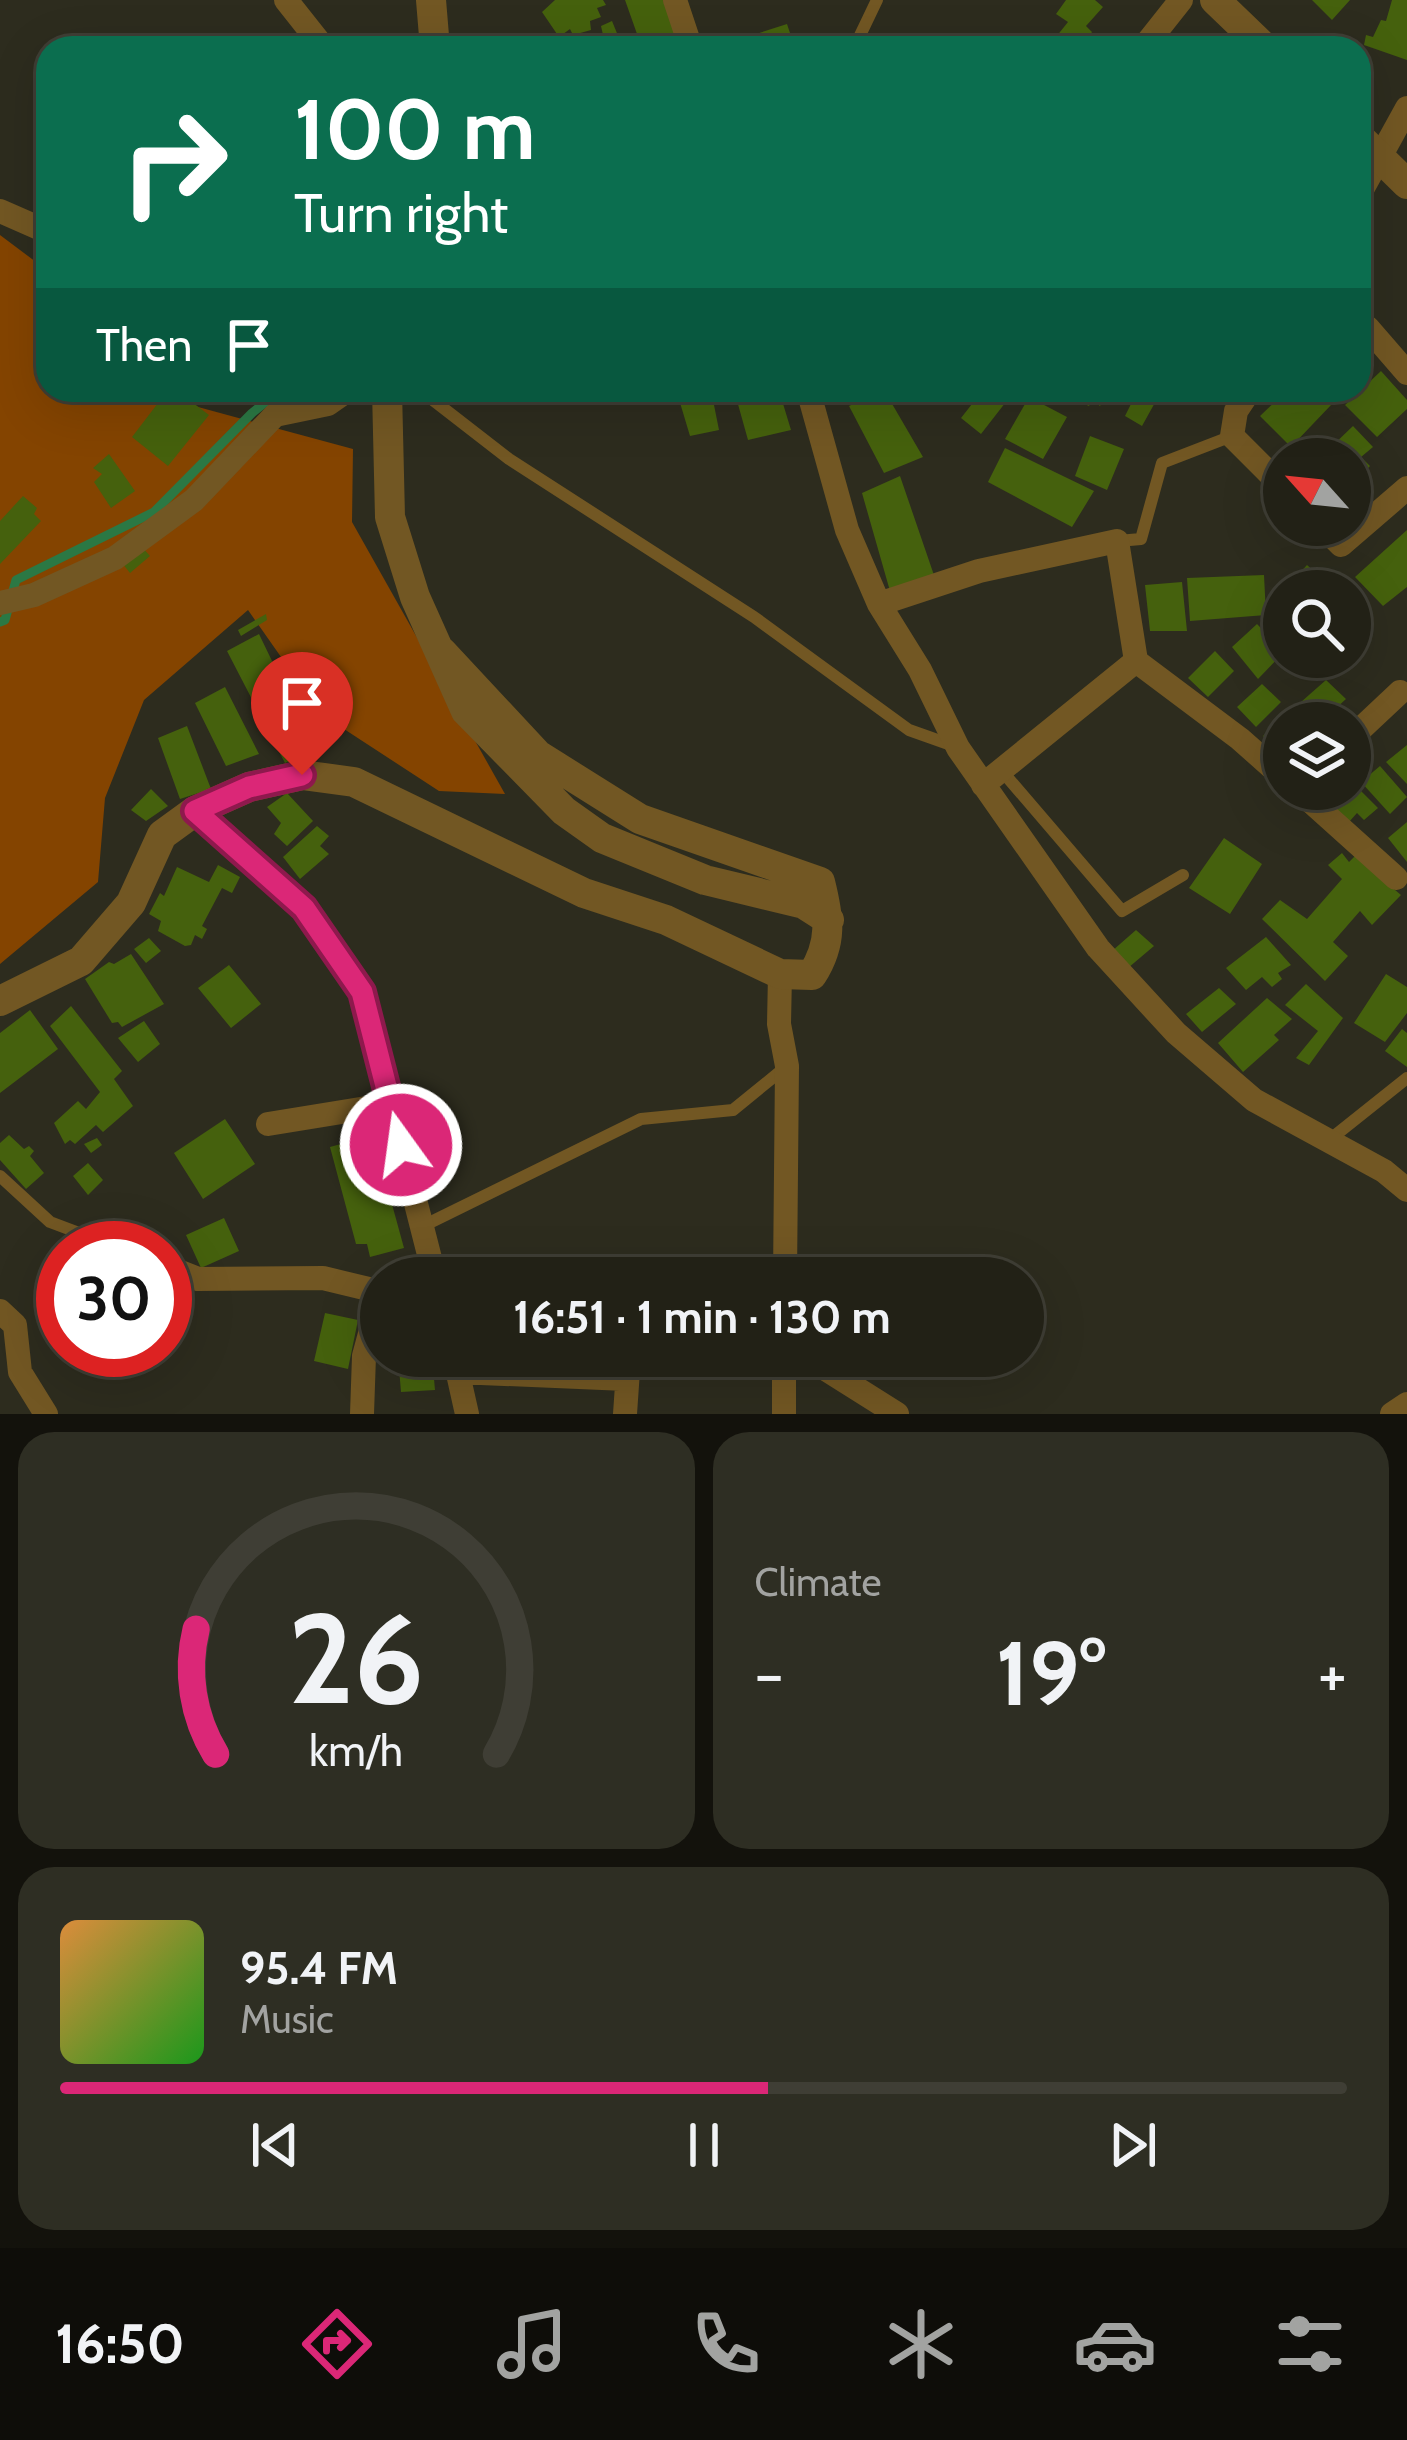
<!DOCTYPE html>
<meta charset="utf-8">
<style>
:root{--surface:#222116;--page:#2e2e23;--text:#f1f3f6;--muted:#a2a3a1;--line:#3f3e35;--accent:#db2777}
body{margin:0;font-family:Cabin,sans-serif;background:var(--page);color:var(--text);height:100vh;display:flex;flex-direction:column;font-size:45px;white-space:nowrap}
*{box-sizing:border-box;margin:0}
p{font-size:39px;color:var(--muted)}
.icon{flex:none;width:66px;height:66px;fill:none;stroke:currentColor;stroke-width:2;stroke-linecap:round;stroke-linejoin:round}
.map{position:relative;height:1414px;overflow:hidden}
.details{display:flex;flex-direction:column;gap:18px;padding:18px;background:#13120c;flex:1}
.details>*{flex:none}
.top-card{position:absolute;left:36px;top:36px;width:1335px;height:366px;border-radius:36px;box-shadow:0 12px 48px #0002,0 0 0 3px var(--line);background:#0b6e4f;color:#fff;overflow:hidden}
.needle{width:78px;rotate:297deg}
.controls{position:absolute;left:1263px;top:438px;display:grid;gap:24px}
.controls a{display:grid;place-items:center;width:108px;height:108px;border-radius:50%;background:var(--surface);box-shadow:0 12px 48px #0002,0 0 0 3px var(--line);font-size:60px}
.speed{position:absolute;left:36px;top:1221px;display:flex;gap:24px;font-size:60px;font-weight:700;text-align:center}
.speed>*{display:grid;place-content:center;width:156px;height:156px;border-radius:50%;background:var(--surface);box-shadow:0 12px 48px #0002,0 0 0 3px var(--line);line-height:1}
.speed .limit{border:18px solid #d22;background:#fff;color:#111}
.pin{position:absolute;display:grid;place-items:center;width:102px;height:102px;color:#fff;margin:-123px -51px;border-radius:50% 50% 50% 0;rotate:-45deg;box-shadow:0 0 12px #0007}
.pin .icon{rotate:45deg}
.me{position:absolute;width:132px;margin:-66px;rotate:346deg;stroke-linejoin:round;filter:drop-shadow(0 0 9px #0008)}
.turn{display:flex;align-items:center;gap:42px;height:252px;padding:0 60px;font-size:54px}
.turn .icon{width:156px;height:156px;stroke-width:2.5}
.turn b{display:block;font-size:84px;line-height:102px}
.then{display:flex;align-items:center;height:114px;padding:0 60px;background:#0003;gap:24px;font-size:45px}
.big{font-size:90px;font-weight:700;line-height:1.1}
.details .tile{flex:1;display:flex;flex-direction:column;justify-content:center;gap:18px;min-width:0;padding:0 42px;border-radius:36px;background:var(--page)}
.details .dial{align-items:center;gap:0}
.dial svg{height:312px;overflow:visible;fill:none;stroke:var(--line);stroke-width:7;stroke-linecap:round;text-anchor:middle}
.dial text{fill:var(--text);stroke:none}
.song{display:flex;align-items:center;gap:36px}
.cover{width:144px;height:144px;border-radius:18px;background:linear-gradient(135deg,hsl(30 70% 55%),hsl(120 70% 35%))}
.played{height:12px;border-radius:6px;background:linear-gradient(90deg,var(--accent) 55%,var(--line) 55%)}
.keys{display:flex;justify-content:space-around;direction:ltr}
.heat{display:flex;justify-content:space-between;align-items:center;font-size:66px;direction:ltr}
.details .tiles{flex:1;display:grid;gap:18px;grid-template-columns:1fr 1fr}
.tile:last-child{grid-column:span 2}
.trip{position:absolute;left:360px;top:1257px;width:684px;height:120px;border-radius:60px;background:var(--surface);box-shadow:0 12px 48px #0002,0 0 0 3px var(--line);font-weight:700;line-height:120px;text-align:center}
.dock{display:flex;height:192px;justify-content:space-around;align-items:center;background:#0e0d09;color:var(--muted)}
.dock .icon{width:84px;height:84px}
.dock .current{color:var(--accent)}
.dock b{font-size:54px;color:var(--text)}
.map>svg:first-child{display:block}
</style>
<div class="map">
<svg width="1407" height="1414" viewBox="0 0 1407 1414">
<rect width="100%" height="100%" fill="#2d2c1e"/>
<path fill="#844400" d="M0,235L48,271V390H171L176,401L353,449L352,522L505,794L439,791L321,714L248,610L144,700L105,798L98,882L0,964Z"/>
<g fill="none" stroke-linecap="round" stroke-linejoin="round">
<path stroke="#2b7844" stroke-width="9" d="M0,622L5,620L16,580L154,512L252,413L272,397L301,390"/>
</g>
<path fill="#45610d" d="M555,0H603L606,5L597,8L601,17L590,21L591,30L573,35L570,29L559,37L542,12Z
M625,0H663L679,47L642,48Z
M1066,0H1095L1103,7L1086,26L1092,32L1081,48H1061L1052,42L1068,22L1056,14Z
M1312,0H1350L1332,20Z
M1392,0H1407V60L1364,45L1366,35L1373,37L1381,20L1386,21Z
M612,21L623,48H606L601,26Z
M787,24L795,48H759L753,35Z
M1381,371L1407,400V409L1377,437L1345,405Z
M168,390H176L209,415L168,466L132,437Z
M698,390H711L719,430L690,436L678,396Z
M734,390H800L781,397L791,430L748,440Z
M833,390H867V391L838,400Z
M884,390L923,457L884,473L849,406Z
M983,390H1025L1016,403L1009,398L981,434L961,418Z
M1053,390H1110L1100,406L1092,400L1089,406Z
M1138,390H1162L1142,426L1125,416Z
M1197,390H1225L1214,403Z
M1306,390H1320L1332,404L1291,447L1260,416L1281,396L1288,405Z
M1029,397L1067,417L1043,459L1005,439Z
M1353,426L1373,447L1361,457L1370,466L1350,487V459H1304L1323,443L1329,449Z
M1090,436L1124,449L1107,490L1075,476Z
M1005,448L1094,491L1072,527L988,482Z
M109,454L135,491L111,508L94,482L102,474L93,468Z
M900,476L936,581L890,591L862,493Z
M23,496L37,508L34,514L41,521L0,564V521Z
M1407,530V587L1383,606L1355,577Z
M142,547L150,556L130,573L122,563Z
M1307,565L1336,591H1284V605L1276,599Z
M1264,575L1266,615L1190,621L1187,578Z
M1182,582L1187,631H1150L1145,585Z
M266,614L267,620L241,636L238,630Z
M1257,624L1284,652L1258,679L1232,647Z
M259,634L315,750L285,763L227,651Z
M1215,651L1234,671L1208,697L1188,678Z
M1326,680L1346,699L1321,722L1301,702Z
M1262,684L1281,702L1256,727L1237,707Z
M225,687L259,754L226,766L195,703Z
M1291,708L1305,723H1284V757L1263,736Z
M187,726L211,789L180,799L158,738Z
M1407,745V784L1386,762Z
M1380,766L1407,797L1390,814L1361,782Z
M1350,780L1378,808L1364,820L1357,813L1349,822L1321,796L1328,789H1350Z
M151,789L168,806L146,821L131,810Z
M287,793L313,821L287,846L274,834L281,823L267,807Z
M1407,822V862L1388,838Z
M317,826L329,836L320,846L329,854L300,879L283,857Z
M1224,838L1262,864L1230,914L1189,888Z
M1342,853L1349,862L1355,856L1401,895L1372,925L1360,911L1333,942L1348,956L1325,981L1262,919L1280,900L1307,919L1342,879L1328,865Z
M218,865L240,877L232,893L222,888L202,926L207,929L202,939L195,935L191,945L185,946L158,931L161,921L149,914L160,893L164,896L177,867L209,882Z
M1136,930L1154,946L1128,968L1112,951Z
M1266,937L1291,965L1278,973L1282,979L1272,987L1262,977L1246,990L1226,968Z
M149,938L161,951L146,963L134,949Z
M131,954L164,1004L122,1027L118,1022L112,1023L85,979L109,962L114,964Z
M229,965L261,1004L231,1028L198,988Z
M1386,974L1407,987V1013L1385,1042L1354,1023Z
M1306,984L1343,1018L1309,1065L1296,1058L1318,1031L1285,1005Z
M1219,988L1236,1004L1202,1032L1186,1014Z
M1267,998L1292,1019L1274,1035L1279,1040L1243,1072L1218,1043Z
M71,1006L122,1071L114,1079L133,1106L103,1132L96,1125L75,1144L70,1140L65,1144L54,1123L78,1101L86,1109L100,1092L50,1026Z
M30,1010L58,1049L0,1093V1033Z
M144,1021L160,1044L138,1062L118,1038Z
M1402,1029L1407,1033V1067L1385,1051Z
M225,1119L255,1164L203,1199L174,1153Z
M9,1135L24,1149L29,1146L34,1151L30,1156L44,1173L26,1189L0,1160V1143Z
M373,1135L404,1248L370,1257L367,1244H356L330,1147Z
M97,1138L102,1145L91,1153L84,1144Z
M88,1163L103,1180L88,1195L73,1176Z
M224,1218L239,1251L201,1268L186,1235Z
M325,1313L358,1320L348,1369L314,1361Z
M398,1356H432L435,1390L401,1392Z"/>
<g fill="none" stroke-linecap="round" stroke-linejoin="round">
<path stroke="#725723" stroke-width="12" d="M854,48L877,0
M420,390L509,459L754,617L909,730L957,747
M1118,541L1141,539L1162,463L1232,436
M1002,771L1122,911L1183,875
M1328,1141L1407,1078
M0,1176L50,1222L119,1248
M423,1226L641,1119L733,1110L787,1066"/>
<path stroke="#725723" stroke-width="24" d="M286,0L324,48
M675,0L691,48
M1143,48L1181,0
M1359,195L1407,108
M0,211L48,232
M1359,325L1368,328L1407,373
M808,390L847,530L879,604L920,670L958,748L1098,948L1176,1033L1254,1100L1384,1171L1407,1190
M1250,390L1236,411L1232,436L1284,488
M1321,525L1341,545L1407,488
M0,603L34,595L115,558L194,500L275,415L328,404L348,390
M879,604L979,571L1117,541L1136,661L1240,739L1284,778
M1350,739L1400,692
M983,785L1136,661
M1297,789L1396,878
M195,811L304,908L362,992L435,1278
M780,974L779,1024L787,1066L785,1278
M268,1124L391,1104
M165,1266L198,1279L323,1278L381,1292
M0,1311L15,1325L20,1372L46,1414
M454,1356L467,1414
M805,1356L897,1414
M457,1372L626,1379
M362,1414L364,1356L381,1293
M625,1414L629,1356
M784,1414V1356
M1392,1414L1407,1404"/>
<path stroke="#725723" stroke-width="30" d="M431,0L435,48
M1215,0L1265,48
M1359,137L1407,184
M387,390L390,517L415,597L466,711L564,811L602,838L705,880L804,904L829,920
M0,1001L81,961L131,903L162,835L195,811L249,787L302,775L354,782L584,893L666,920L780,974L812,975C833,942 829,918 820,882L640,819L538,755L442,652"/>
</g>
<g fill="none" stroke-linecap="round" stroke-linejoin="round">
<g stroke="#8e194d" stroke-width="30">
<path id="route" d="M302,775L249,787L195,811L304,908L362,992L401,1145"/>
</g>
<use href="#route" stroke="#db2777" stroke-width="21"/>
</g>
</svg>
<div class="controls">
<a><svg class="needle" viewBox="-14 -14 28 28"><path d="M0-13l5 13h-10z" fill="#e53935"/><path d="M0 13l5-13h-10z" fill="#a2a3a1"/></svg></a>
<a><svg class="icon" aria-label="search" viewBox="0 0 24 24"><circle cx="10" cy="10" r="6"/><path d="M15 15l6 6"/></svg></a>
<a><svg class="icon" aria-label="layers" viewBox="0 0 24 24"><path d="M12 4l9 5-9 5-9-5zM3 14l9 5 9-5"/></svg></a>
</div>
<div class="speed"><div class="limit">30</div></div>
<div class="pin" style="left:302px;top:775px;background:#d93025"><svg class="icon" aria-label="arrive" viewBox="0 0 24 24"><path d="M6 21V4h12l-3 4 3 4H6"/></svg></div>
<svg class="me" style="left:401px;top:1145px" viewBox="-20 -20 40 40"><circle r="17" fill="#db2777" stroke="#fff" stroke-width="3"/><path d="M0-11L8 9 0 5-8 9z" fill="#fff"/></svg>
<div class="trip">16:51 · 1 min · 130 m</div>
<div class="top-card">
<div class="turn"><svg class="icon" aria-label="right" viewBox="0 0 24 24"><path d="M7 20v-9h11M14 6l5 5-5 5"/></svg><div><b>100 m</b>Turn right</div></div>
<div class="then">Then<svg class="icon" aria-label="arrive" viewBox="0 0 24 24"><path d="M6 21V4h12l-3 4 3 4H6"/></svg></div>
</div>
</div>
<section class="details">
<div class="tiles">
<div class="tile dial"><svg viewBox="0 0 100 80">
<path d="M14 69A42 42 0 1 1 86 69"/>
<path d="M14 69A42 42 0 0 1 9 37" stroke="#db2777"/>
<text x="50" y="56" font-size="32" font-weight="700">26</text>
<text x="50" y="72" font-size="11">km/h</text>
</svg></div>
<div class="tile"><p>Climate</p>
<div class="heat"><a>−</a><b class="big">19°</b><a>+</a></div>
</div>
<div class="tile">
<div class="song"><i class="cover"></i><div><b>95.4 FM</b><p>Music</p></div></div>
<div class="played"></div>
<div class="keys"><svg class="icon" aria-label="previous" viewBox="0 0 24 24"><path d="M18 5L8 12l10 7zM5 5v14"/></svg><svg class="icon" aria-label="pause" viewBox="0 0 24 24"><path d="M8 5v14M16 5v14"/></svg><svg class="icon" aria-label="next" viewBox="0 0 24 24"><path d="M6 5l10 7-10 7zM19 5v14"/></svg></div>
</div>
</div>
</section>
<nav class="dock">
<b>16:50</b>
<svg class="icon current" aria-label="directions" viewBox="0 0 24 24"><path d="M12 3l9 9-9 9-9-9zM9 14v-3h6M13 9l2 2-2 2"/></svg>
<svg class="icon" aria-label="music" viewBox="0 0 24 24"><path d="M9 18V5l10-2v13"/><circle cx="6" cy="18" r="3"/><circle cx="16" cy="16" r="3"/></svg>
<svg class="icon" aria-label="phone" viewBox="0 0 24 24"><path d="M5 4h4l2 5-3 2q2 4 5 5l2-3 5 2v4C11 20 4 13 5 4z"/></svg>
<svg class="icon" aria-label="climate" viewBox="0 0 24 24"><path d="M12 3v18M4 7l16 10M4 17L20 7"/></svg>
<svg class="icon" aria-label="car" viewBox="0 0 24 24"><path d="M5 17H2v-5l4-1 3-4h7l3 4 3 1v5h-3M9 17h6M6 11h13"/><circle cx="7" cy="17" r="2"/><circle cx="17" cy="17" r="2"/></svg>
<svg class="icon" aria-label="filters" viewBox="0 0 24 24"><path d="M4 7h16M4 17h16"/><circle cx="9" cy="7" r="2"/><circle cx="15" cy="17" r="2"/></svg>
</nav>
